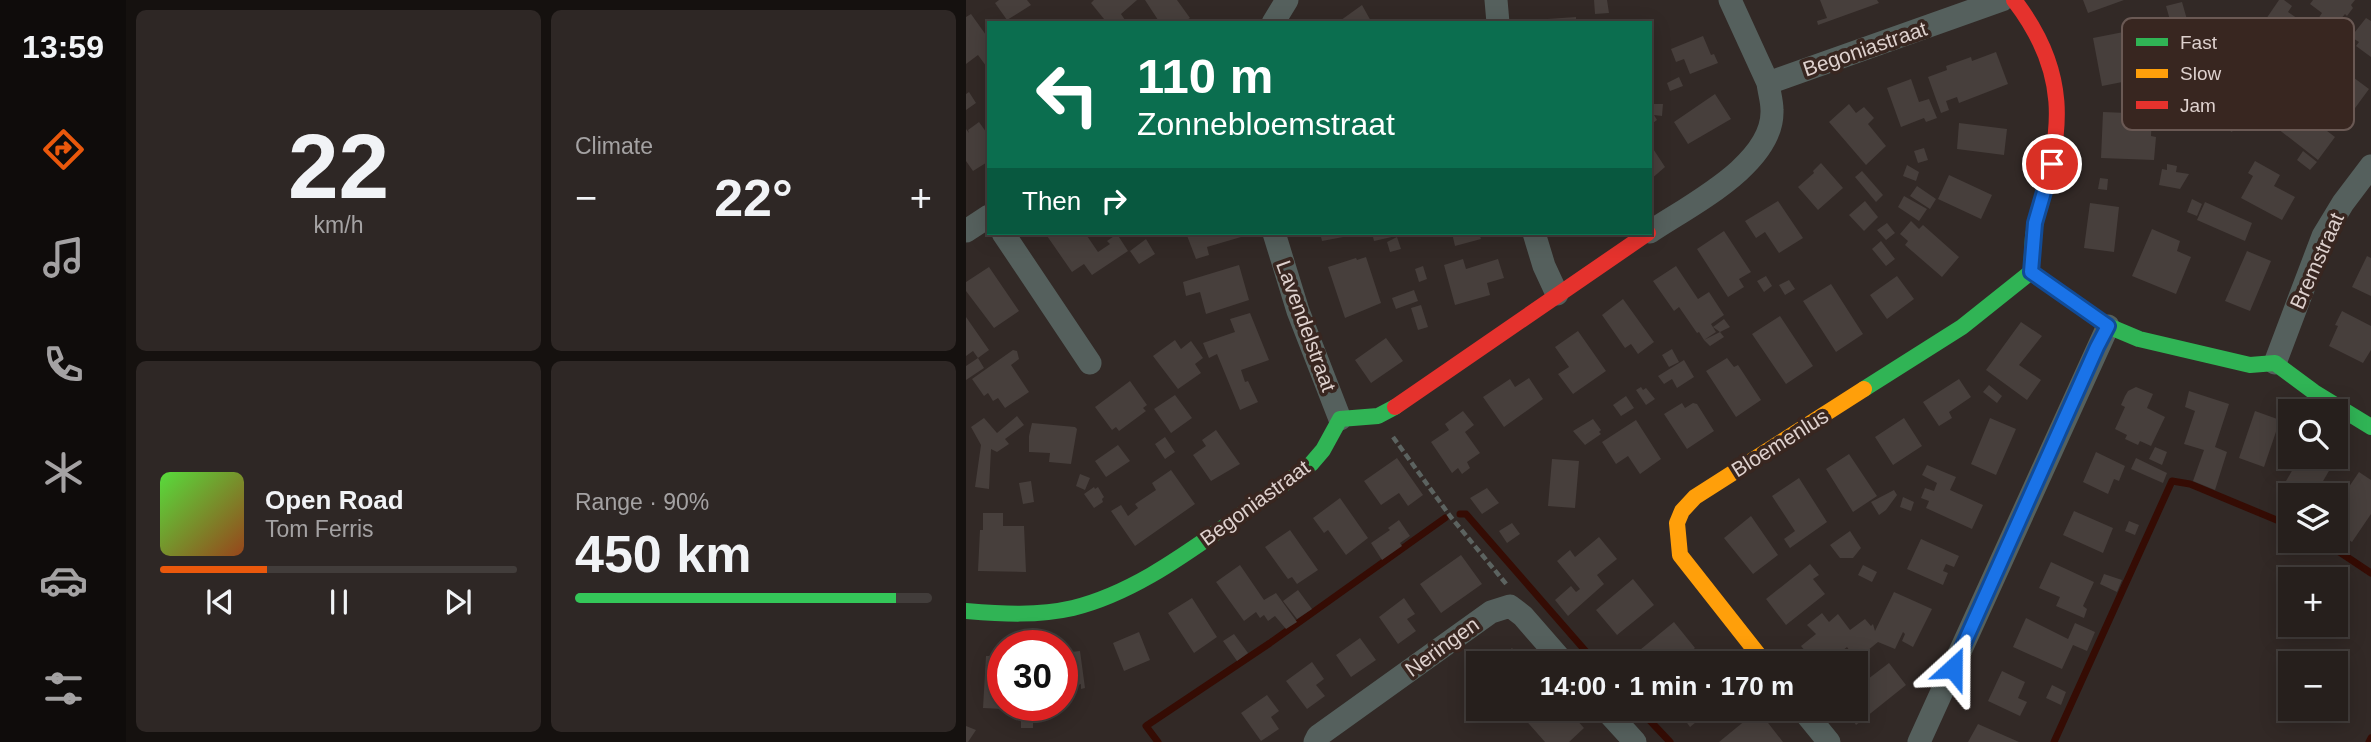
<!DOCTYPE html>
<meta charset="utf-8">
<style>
:root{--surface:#261f1c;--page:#2e2725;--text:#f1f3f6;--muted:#a4a2a3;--line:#423d3b;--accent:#ea580c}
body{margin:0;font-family:Arial,sans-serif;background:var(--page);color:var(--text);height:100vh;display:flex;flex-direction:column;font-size:26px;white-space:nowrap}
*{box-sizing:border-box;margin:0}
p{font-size:23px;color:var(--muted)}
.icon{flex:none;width:38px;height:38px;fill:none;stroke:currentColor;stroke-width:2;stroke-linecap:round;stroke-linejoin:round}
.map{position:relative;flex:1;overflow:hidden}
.panel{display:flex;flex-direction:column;gap:10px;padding:10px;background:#15110f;width:840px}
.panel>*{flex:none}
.top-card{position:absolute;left:21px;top:21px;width:665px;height:214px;border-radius:0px;box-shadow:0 4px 18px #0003,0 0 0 2px var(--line);background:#0b6e4f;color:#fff;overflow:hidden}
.controls{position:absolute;left:1312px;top:399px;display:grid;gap:14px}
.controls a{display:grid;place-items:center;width:70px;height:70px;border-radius:0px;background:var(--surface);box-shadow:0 4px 18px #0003,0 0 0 2px var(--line);font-size:35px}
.speed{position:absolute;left:21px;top:630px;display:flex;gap:14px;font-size:35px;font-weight:700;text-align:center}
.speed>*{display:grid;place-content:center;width:91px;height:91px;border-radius:50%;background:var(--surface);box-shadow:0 4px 18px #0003,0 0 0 2px var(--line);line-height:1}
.speed .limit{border:10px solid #d22;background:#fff;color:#111}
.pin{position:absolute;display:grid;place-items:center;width:60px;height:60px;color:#fff;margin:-30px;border:4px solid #fff;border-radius:50%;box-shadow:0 2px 7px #0007}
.me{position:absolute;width:77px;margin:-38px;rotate:24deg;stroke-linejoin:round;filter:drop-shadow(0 0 5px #0008)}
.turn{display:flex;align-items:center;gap:24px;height:147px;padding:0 35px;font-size:32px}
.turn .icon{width:91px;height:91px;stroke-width:2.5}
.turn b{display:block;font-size:49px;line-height:60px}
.then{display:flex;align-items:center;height:66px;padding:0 35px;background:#0003;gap:14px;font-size:26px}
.big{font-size:52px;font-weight:600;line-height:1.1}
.panel .card{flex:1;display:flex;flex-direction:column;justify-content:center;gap:10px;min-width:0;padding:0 24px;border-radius:10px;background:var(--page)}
.panel .dial{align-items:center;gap:0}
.dial b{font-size:91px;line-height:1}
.song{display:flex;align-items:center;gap:21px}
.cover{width:84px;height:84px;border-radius:10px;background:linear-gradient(135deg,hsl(110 70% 55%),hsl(20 70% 35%))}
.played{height:7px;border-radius:4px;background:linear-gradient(90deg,var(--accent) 30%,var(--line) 30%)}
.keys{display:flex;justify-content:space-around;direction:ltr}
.heat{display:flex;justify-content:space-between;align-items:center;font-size:38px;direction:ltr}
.charge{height:10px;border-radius:5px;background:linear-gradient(90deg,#34c759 90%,var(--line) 0)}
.panel .tiles{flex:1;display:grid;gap:10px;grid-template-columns:repeat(2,1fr)}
.trip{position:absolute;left:500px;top:651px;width:402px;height:70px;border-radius:0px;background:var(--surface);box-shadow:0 4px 18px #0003,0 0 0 2px var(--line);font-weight:600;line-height:70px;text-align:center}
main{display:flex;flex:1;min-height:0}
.dock{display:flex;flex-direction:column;width:126px;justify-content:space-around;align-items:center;background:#0f0c0b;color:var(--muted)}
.dock .icon{width:49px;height:49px}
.dock .on{color:var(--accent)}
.dock b{font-size:32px;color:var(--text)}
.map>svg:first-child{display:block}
</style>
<main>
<nav class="dock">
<b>13:59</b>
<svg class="icon on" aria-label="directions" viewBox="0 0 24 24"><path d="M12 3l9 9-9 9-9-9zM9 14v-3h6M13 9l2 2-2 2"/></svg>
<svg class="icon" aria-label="music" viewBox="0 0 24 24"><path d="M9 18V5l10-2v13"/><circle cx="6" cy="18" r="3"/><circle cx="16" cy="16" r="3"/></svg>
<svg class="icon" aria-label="phone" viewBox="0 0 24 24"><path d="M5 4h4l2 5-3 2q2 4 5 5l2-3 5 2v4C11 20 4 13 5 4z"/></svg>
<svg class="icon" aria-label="climate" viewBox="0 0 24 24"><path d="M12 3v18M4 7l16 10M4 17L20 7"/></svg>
<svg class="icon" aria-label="car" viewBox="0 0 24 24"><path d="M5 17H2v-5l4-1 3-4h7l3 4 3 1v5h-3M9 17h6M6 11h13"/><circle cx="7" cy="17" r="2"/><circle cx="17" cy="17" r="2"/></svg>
<svg class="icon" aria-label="filters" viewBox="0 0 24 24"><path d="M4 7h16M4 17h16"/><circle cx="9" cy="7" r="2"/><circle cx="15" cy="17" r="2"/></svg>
</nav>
<section class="panel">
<div class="tiles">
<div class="card dial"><b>22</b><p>km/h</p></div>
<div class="card"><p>Climate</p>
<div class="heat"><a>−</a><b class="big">22°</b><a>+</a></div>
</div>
<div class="card">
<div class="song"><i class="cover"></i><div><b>Open Road</b><p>Tom Ferris</p></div></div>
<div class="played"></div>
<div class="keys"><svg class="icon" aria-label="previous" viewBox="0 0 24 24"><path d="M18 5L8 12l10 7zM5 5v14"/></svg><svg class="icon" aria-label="pause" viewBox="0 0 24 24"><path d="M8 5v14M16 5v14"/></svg><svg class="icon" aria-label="next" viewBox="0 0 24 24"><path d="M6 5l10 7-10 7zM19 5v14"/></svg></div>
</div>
<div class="card"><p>Range · 90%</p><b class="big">450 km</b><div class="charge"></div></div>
</div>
</section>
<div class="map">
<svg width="1405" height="742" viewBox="0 0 1405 742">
<rect width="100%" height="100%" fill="#322926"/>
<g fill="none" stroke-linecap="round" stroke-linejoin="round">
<path stroke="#350c04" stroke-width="7" d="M494,514H500L630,663
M1357,541L1405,573
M673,709L704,742
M192,742L180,726L304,643L479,518
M1088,742L1206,481L1224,484L1325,526
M1403,742L1405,738"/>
</g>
<path fill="#473f3c" d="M33,0H61L65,5L41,20L29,3Z
M128,0H171L155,14L161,23H133L138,19L125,3Z
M179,0H211L224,18L216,23H194Z
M628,0H641L643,13L629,14Z
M854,0H911L913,3L852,25L851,21L861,18Z
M1117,0H1158L1122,13Z
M1313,0H1318L1326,6L1322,12L1338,23L1334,29L1325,22L1317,32L1300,19Z
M1347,0H1389L1385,5L1387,8L1381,16L1379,14L1366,30L1364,28L1362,31L1352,24L1354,21L1352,19L1356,13L1344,4Z
M1216,2L1222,23L1206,27L1200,6Z
M396,5L406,23H371Z
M5,14L20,35V43L23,41V70L12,55L0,64V17Z
M610,17V23H568L567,20Z
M1400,18L1405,21V57L1390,46L1393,42L1385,37Z
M1178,28L1182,52L1191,50L1195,71L1186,72L1187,76L1136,86L1127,38Z
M737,36L745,55L748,54L752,63L724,74L718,59L710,62L705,49Z
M1030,52L1042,84L993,103L991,97L980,101L983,110L975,113L962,77L981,70L980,66L1005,57L1006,61Z
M1353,52L1403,89L1381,119L1366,107L1372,98L1338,72Z
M713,77L717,86L704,91L701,83Z
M945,79L953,102L963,99L971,118L960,122L958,118L935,127L921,88Z
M3,92L10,103L0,110V94Z
M749,94L765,119L722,144L708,122Z
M1315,96L1369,137L1352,160L1298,118Z
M688,104H697L696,116L688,115L691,120L684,125V109L687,113Z
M883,104L890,113L898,107L908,118L902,124L920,146L900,165L863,122Z
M1137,112L1186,114L1185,136L1190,137L1188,160L1135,158Z
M1260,114L1272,121L1266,132L1253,125Z
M13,122L23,136V161L7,171L0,161V129L3,133L2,130Z
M993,123L1041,129L1038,155L991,149Z
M684,144L699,167L684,180Z
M958,148L962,160L952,163L948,151Z
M1337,151L1351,162L1344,170L1331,160Z
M1289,161L1314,175L1308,186L1329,197L1316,220L1275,198L1287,176L1282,173Z
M855,163L877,188L852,210L832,187L848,173L847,171Z
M1201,164L1211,166L1210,172L1223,174L1214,189L1193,185L1196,169L1201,170Z
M941,165L953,172L950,181L937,176Z
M896,171L917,195L910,202L889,177Z
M983,175L1026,195L1015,219L972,199Z
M1134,178L1142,179L1141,190L1132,189Z
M951,186L970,199L964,209L944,196Z
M938,196L961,209L953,221L932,207Z
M1226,199L1236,204L1231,216L1221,212Z
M812,201L837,238L813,253L799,232L790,238L779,221Z
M899,201L912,217L898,231L883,215Z
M1239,202L1286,223L1279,241L1231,220Z
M1124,203L1153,207L1148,252L1118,248Z
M945,221L953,229L957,225L993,257L976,277L939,245L942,241L934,234Z
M921,223L929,233L920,240L911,230Z
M1186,229L1214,241L1211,251L1225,257L1210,294L1166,276Z
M758,231L785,272L773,279L778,287L762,297L731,249Z
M79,233H119L132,252L144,244L141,241L151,234L162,251L126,275L118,264L106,272Z
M220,233H274L275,237L241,247L243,255L230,259Z
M354,233H393V234L356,241Z
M406,233H429L430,236L408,241Z
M486,233H513L515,239L489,246Z
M431,237L435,249L424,252L421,242Z
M180,239L189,254L173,264L164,251Z
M915,241L929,259L920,266L906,249Z
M1281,251L1305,261L1284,311L1259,301Z
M1401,256L1405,258V296L1386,287Z
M400,257L415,303L379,318L362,267L390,258L391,260Z
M497,259L500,269L532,259L538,278L521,283L524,295L489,305L478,265Z
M273,265L283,300L240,314L234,292L220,296L217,282Z
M457,266L461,279L453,282L449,269Z
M710,266L732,299L743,292L758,315L745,324L750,332L738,340L754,332L747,327L758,319L764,327L754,332L758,337L744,346L738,340L733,332L731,333L713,307L708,311L687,281Z
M23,267L53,311L28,328L0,291V282Z
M800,276L806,286L798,292L791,281Z
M931,276L948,299L921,319L904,295Z
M823,280L829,289L819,295L813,285Z
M865,284L897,334L870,352L837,301Z
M448,290L452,301L430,309L426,298Z
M657,299L688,342L672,354L665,344L659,348L636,315Z
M455,305L462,327L452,330L445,308Z
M1376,311L1405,326V350L1397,363L1363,346L1372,326L1369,325Z
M284,313L303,360L275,370L279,382L282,381L292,402L274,410L251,354L243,358L237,343L269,332L264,319Z
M814,316L847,366L820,384L786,334Z
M0,317L23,350L12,358L7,351L0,356Z
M1055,322L1076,336L1053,365L1075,380L1061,400L1020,370Z
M612,331L640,371L607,394L592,374L603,367L589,347Z
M420,338L437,361L405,383L389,360Z
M209,340L215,349L225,341L237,358L229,364L235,373L212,389L187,356Z
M706,349L713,362L703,367L696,355Z
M47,350L51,351L53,359L45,365L63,392L39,408L32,398L27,401L22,393L18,396L6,379Z
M12,358L18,368L0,380V366Z
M761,358L768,367L772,365L795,400L770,417L740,371Z
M718,360L728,377L711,388L706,379L698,384L692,376Z
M563,378L577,399L538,427L517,397L544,379L549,387Z
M993,379L1005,397L983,412L986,418L973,426L957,402Z
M164,381L181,405L177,408L180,411L153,431L150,427L146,430L129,407Z
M1023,385L1036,396L1031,403L1017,392Z
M675,387L677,390L680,388L689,399L680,405L670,390Z
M1170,387L1187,394L1181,408L1199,417L1185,446L1174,441L1172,445L1159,439L1161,435L1149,429L1159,407L1155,405L1159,396L1162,391Z
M1223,391L1263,404L1249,447L1261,452L1249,490L1227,481L1238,450L1218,444L1229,411L1219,407Z
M209,395L226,418L205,433L188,409Z
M660,396L668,408L655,416L647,405Z
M716,403L719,408L727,403L731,404L748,431L721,449L698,414Z
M497,411L508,425L499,432L514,453L501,462L504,468L496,474L492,468L486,473L465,442L483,430L479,424Z
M1289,411L1314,420L1298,467L1273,458Z
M51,416L58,425L39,439L43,444L31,452L25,449L23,489L9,487L15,445L5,427L18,418L31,433Z
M938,418L956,446L927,465L909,437Z
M1024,418L1050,429L1030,475L1005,464Z
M627,419L635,430L633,432L635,434L619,445L607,431Z
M670,420L695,459L674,474L662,456L650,464L636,442Z
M66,423L109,427L111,429L105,464L83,462L84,453L63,452V436Z
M250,430L274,464L245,481L227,455L240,446L236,440Z
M199,437L209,452L199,459L189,444Z
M152,445L164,461L140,477L129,461Z
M1189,447L1201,452L1196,465L1183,459Z
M1130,452L1159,466L1153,481L1148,479L1142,494L1117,482Z
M883,454L911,496L887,512L860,469Z
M1334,457H1371L1349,495H1344L1320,481Z
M431,458L457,495L442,506L433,493L415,505L398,481Z
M1170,458L1201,473L1197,483L1165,469Z
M586,459L613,461L609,508L582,506Z
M961,465L990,477L984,490L1017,505L1006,529L960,508L963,501L955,498L959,488L968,491L971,483L956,475Z
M205,470L229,504L169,546L145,511L155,505L162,516L172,508L169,504L190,490L186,483Z
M1393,472L1405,480V514L1386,542L1374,534L1378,528L1370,522V506Z
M114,474L124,478L119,490L110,486Z
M833,478L861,522L824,548L818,539L829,531L806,496Z
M65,481L68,502L57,504L53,483Z
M128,487L129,489L132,487L138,497L136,499L137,502L128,508L118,494Z
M521,488L533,503L516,514L504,498Z
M928,490L931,495L920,510L913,515L905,502Z
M937,497L948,502L945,511L934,507Z
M374,498L402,538L380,555L362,530L358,533L347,518Z
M1108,511L1147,528L1137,553L1097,535Z
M17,513H37V526H58L60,572L12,571L14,530H17Z
M785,516L812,555L787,574L758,538Z
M433,520L444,536L434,543L436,546L416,560L405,543L424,530L422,528Z
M1163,521L1173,525L1169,535L1159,531Z
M546,523L554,534L541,543L533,531Z
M324,530L352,570L331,584L326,577L322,579L299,547Z
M884,531L895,548L887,558H874L864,545Z
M633,537L651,559L631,575L638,584L602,616L589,600L605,586L610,592L614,589L591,561L604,550L609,557Z
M955,539L993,556L988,567L980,564L977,571L982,573L977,585L941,569Z
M495,555L516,584L475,613L454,584Z
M1085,562L1128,582L1117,606L1121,609L1118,618L1090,606L1094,597L1073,588Z
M844,564L853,575L847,579L859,594L820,625L800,599Z
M274,565L298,600L310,593L331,622L320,629L309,616L302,621L298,615L294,618L290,612L278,621L250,582Z
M897,565L911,572L906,582L892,575Z
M1138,574L1156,580L1151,592L1134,584Z
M667,579L688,605L651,635L630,610Z
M332,590L346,609L331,619L317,601Z
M928,592L966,609L947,647L936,641L939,634L937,632L929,649L912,642L890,660L881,647L861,663H849L835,646L850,634L841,625L856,613L863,622L872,614L884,630L899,619L905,626L907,624L909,631Z
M226,598L251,637L228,653L202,613Z
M438,598L449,614L441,619L450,631L432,644L413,617Z
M1060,618L1102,639L1109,623L1129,632L1121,651L1107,645L1096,669L1047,647Z
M708,622L729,648L711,663H658Z
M173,632L184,660L158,671L147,643Z
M268,634L282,653L271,661L257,641Z
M394,638L410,660L385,677L370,655Z
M546,648L559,663H529Z
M114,651L119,688L115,689V684L96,691V653Z
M20,656H37V705H67V728H55V710L17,708Z
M346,662L358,679L350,685L359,696L341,709L320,681Z
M923,663L940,685L890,725L880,709H891V681L898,675L902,679Z
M1036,671L1059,682L1052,698L1061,702L1054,716L1022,701Z
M1086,685L1100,692L1095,705L1080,698Z
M301,695L313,711L305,717L313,729L295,741L275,713Z
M565,709H601L618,728L603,742H579L557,717Z
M711,709H746L724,727Z
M792,710L817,742H753Z
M1012,724L1053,742H1002Z
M0,726L10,730L2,742H0Z"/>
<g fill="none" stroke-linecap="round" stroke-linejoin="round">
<path stroke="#5c6360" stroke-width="4.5" stroke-dasharray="7 3.5" stroke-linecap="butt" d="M427,437L484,516L541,585"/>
<path stroke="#55605d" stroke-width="23" d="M530,0L532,23
M764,0L802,83
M307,23L321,0
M0,231L23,216
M684,232C724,205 808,164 806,110C806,101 803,92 802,83L1036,0
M37,233L124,363
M308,233L332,311L374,419
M568,233L578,266L591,294
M1309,363L1357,236L1377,203L1405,166
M639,709L669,742
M836,709L863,742
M349,742L352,736L525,612L544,606L557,616L598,663
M953,742L1142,326"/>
<path stroke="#30b455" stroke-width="16" d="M1072,211L1067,236L1065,272L1142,326L1173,339L1284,365L1309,363L1348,392L1405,427
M898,389L996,327L1065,272
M0,611C36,614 72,616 107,608C163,594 211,560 258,527C287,506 316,486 345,464L357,450L374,419L412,416L429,407"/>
<path stroke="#ff9f0a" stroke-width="16" d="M799,663L714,555L711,523L716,511L729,497L898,389"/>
<path stroke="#e5322d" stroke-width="16" d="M1048,0C1102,70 1099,130 1072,211
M429,407L682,233"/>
</g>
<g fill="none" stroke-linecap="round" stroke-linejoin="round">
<g stroke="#114b97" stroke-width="18">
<path id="route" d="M987,668L1131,347L1142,326L1065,272L1069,223L1086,164"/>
</g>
<use href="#route" stroke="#1a73e8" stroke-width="12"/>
</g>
<g text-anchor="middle" stroke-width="7" stroke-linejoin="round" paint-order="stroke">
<g font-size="21" fill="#ded1ce" stroke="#382620">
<text transform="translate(899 49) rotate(-19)" y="7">Begoniastraat</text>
<text transform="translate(1351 261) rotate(-66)" y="7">Bremstraat</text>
<text transform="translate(340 326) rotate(70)" y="7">Lavendelstraat</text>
<text transform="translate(814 443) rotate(-32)" y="7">Bloemenlus</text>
<text transform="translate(289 503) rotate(-36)" y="7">Begoniastraat</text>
<text transform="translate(476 647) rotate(-36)" y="7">Neringen</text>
</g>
</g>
<rect x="1156" y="18" width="232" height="112" rx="10" fill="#382620" stroke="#6a5954" stroke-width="2"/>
<rect x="1170" y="38" width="32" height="8" fill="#30b455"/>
<rect x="1170" y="69" width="32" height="9" fill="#ff9f0a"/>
<rect x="1170" y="101" width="32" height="8" fill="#e5322d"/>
<g font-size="19" fill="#ded1ce">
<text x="1214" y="49">Fast</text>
<text x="1214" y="80">Slow</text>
<text x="1214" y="112">Jam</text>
</g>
</svg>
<div class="controls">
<a><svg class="icon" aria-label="search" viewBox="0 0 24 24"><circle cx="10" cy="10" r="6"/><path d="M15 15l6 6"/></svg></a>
<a><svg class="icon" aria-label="layers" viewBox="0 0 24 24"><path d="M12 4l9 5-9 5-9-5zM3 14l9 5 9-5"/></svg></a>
<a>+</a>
<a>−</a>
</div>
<div class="speed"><div class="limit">30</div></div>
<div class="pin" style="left:1086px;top:164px;background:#d93025"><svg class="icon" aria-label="arrive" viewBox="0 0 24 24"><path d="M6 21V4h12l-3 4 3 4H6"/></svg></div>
<svg class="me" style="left:987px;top:668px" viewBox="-20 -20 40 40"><path d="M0-17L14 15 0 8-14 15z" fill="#1a73e8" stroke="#fff" stroke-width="4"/></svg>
<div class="trip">14:00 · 1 min · 170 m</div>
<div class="top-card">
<div class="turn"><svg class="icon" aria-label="left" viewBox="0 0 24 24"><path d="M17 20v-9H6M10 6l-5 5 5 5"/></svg><div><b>110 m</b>Zonnebloemstraat</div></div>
<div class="then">Then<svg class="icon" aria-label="right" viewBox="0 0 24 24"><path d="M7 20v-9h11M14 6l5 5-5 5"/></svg></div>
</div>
</div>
</main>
